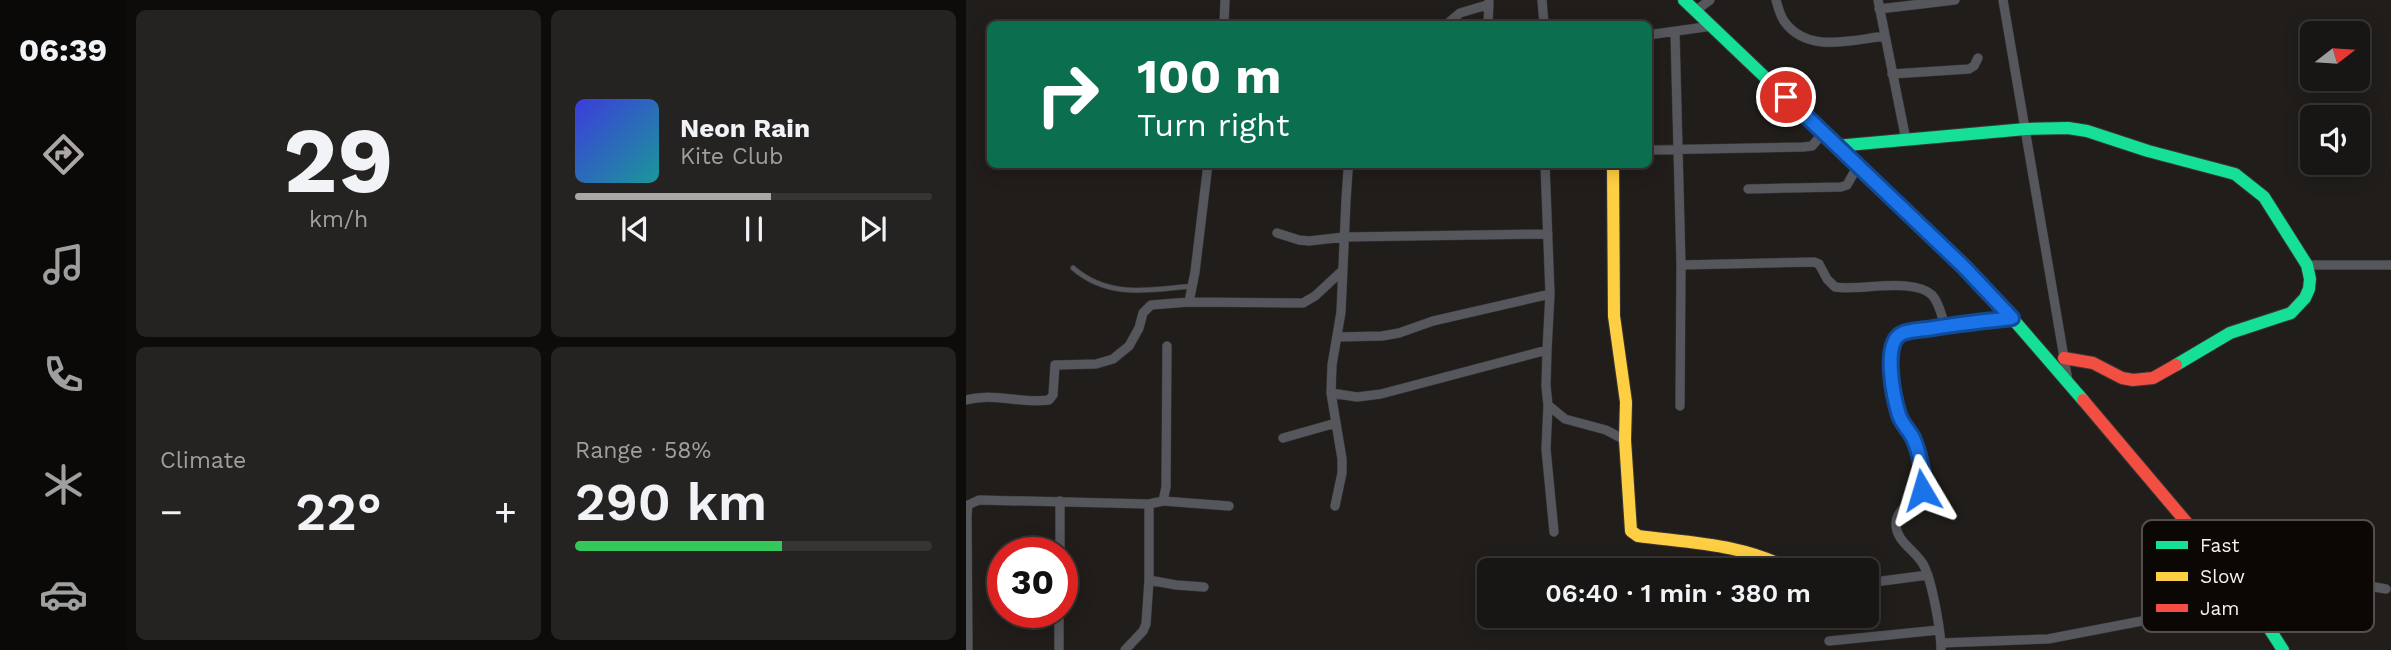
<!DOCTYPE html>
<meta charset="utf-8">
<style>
:root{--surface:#181614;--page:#252322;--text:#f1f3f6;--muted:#9f9fa0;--line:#363534;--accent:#aca7a4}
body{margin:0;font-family:"Work Sans",sans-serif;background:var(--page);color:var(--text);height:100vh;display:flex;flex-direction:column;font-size:26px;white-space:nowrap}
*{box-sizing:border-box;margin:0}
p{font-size:23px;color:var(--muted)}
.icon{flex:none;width:38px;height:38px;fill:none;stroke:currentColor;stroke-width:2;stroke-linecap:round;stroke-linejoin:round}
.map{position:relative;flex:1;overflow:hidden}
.panel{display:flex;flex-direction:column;gap:10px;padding:10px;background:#0d0c0b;width:840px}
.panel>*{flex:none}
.banner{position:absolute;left:21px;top:21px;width:665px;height:147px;border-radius:10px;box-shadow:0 4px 18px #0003,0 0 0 2px var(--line);background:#0b6e4f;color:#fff;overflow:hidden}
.needle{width:46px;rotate:73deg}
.controls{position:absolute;left:1334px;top:21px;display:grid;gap:14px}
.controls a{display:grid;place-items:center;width:70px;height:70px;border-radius:10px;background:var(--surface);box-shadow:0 4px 18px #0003,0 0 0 2px var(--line);font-size:35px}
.speed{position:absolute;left:21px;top:537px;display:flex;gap:14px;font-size:35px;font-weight:700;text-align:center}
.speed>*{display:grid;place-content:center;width:91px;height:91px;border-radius:50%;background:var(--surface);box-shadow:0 4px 18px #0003,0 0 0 2px var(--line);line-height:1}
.speed .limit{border:10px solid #d22;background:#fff;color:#111}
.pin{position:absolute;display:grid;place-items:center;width:60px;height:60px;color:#fff;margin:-30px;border:4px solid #fff;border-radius:50%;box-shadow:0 2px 7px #0007}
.me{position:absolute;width:77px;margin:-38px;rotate:353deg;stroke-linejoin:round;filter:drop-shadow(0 0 5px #0008)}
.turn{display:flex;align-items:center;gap:24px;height:147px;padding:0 35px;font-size:32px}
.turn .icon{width:91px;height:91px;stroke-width:2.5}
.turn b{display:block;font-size:49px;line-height:60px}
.big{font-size:52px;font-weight:600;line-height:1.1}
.panel .card{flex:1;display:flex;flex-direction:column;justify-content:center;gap:10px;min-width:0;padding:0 24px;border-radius:10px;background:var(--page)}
.panel .dial{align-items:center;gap:0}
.dial b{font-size:91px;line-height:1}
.song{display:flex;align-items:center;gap:21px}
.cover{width:84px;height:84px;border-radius:10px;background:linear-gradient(135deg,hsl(240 70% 55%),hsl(180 70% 35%))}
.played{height:7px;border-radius:4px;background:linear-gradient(90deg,var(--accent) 55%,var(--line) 55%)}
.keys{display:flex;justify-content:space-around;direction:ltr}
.heat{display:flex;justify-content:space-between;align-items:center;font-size:38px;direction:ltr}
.charge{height:10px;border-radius:5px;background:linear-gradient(90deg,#34c759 58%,var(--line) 0)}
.panel .tiles{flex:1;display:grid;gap:10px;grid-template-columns:repeat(2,1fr)}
.trip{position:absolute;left:511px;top:558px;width:402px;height:70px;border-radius:10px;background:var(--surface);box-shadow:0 4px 18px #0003,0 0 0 2px var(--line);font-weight:600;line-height:70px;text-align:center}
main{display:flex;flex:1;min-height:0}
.tab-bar{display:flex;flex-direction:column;width:126px;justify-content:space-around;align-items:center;background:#0a0908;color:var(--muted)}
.tab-bar .icon{width:49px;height:49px}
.tab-bar .selected{color:var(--accent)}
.tab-bar b{font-size:32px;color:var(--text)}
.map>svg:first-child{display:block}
</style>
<main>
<nav class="tab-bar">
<b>06:39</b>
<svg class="icon selected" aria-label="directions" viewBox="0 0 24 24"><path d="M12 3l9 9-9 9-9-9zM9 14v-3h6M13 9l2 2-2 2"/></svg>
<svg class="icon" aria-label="music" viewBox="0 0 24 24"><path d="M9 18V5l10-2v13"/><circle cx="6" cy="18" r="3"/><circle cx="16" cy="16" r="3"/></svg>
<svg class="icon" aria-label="phone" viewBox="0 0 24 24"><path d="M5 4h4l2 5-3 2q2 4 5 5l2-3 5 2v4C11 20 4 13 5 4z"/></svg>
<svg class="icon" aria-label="climate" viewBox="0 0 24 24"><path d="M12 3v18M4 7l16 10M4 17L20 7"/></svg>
<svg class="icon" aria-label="car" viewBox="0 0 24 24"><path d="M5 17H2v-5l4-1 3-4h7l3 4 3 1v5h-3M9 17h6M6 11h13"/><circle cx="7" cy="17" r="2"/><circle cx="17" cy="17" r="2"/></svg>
</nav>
<section class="panel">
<div class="tiles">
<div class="card dial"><b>29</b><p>km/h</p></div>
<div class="card">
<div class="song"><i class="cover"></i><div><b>Neon Rain</b><p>Kite Club</p></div></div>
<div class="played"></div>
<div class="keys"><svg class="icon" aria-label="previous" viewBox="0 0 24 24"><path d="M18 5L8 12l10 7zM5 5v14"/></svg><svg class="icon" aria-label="pause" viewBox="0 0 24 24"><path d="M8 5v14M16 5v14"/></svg><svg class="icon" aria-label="next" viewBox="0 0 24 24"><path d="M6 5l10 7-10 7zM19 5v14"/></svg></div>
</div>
<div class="card"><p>Climate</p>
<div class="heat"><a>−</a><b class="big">22°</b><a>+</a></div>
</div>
<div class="card"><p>Range · 58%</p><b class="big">290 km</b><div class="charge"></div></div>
</div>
</section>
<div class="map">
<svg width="1425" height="650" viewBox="0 0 1425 650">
<rect width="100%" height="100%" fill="#201d1a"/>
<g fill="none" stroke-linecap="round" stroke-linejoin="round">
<g stroke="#393734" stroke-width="6">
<path id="lane" d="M107,268C143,299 183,290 226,286"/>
</g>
<g stroke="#393734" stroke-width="10">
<path id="street" d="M576,0L578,24
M810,0C812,7 814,15 818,21C841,54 886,40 919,36
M912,0L940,140
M1037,0L1102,381
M913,9L989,0
M729,11L744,0
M258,24L259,0
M481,24L494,13L521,5
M522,24L523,2
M709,32L715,265L714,406
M682,35L746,26
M926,74L1003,69L1008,66L1012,58
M682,150L837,147L846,146L857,133
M579,164L584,294L581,350L580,386L582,405L580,449L588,532
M782,189L875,187L881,185L891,167
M311,233L333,240L343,241L378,237L582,234
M715,265L848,262L853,264L861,279L869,287C894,291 947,277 966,295C973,302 976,317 979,326
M1341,265H1425
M223,302L337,303L349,296L377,270
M372,337L416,336L433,333L467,321L584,294
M365,393L391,397L415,394L581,350
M0,400C28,392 54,404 83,400L87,395L89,365L130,364L147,359L163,346L173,328L177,313L185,305L223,302L229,272L242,164
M582,405L599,419L640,430L659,440
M317,438L370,423
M197,501L263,506
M183,504V580L210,585L238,587
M369,506L376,473V459L365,393L366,365L375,312L380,200L382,170L385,164
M94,553V501
M1266,577L1298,572H1324L1420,589
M901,583L962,575
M863,641L973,630
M975,643L1082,639L1285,600
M2,650L1,516L2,505L13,500L183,504L197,501L200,487L201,346
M93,650V612
M159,650L177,631L180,624L183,580
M975,650C975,631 966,580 957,564C949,550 929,541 930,523C931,505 957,500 958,478C955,466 952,453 948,441C945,433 938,426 934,418C927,401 916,346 934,335C948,325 1025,321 1046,318"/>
</g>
<g stroke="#393734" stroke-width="14">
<path id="fast" d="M718,0L998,267L1046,318L1117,400
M870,146L1060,129L1102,128L1121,131L1182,151L1269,174L1298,197L1341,265L1344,279L1343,289L1339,298L1325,313L1264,333L1210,365
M1254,562L1285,600L1317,650"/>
</g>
<g stroke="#393734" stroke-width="14">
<path id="slow" d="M647,164L648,316L660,402L659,440L665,531L672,536C725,543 778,544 825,570"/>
</g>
<g stroke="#393734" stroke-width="14">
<path id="jam" d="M1098,358L1127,363L1156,378L1167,380L1187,378L1210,365
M1117,400L1254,562"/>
</g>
<use href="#lane" stroke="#55575d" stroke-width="4.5"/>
<use href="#street" stroke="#55575d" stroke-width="9"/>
<use href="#fast" stroke="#16e098" stroke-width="12"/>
<use href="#slow" stroke="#ffcf43" stroke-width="12"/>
<use href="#jam" stroke="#f24e42" stroke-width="12"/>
</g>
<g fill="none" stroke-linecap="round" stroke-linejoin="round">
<g stroke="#114b97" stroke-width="18">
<path id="route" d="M820,97L998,267L1046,318C1018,321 989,324 961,329C953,330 943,330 935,334C916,344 928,399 933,415C936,424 943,430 947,438C952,448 960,479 956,490"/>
</g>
<use href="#route" stroke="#1a73e8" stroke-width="12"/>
</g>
<rect x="1176" y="520" width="232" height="112" rx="10" fill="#0a0705" stroke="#514e4b" stroke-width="2"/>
<rect x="1190" y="541" width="32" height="8" fill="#16e098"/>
<rect x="1190" y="572" width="32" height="9" fill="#ffcf43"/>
<rect x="1190" y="604" width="32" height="8" fill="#f24e42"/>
<g font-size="19" fill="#f7f2ef">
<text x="1234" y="552">Fast</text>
<text x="1234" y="583">Slow</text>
<text x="1234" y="615">Jam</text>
</g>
</svg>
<div class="controls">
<a><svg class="needle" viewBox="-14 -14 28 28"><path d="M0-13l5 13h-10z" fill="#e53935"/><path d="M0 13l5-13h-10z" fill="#9f9fa0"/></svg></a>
<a><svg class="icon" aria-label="sound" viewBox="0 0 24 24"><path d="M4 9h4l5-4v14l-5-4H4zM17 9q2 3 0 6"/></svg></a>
</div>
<div class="speed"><div class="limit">30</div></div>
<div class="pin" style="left:820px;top:97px;background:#d93025"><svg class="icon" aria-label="arrive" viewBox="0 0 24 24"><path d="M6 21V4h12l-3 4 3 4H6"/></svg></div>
<svg class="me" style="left:956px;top:490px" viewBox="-20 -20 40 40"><path d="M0-17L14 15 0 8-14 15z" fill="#1a73e8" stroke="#fff" stroke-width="4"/></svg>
<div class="trip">06:40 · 1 min · 380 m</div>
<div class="banner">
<div class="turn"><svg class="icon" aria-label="right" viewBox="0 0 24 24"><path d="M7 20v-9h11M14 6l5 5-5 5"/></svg><div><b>100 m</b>Turn right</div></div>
</div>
</div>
</main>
